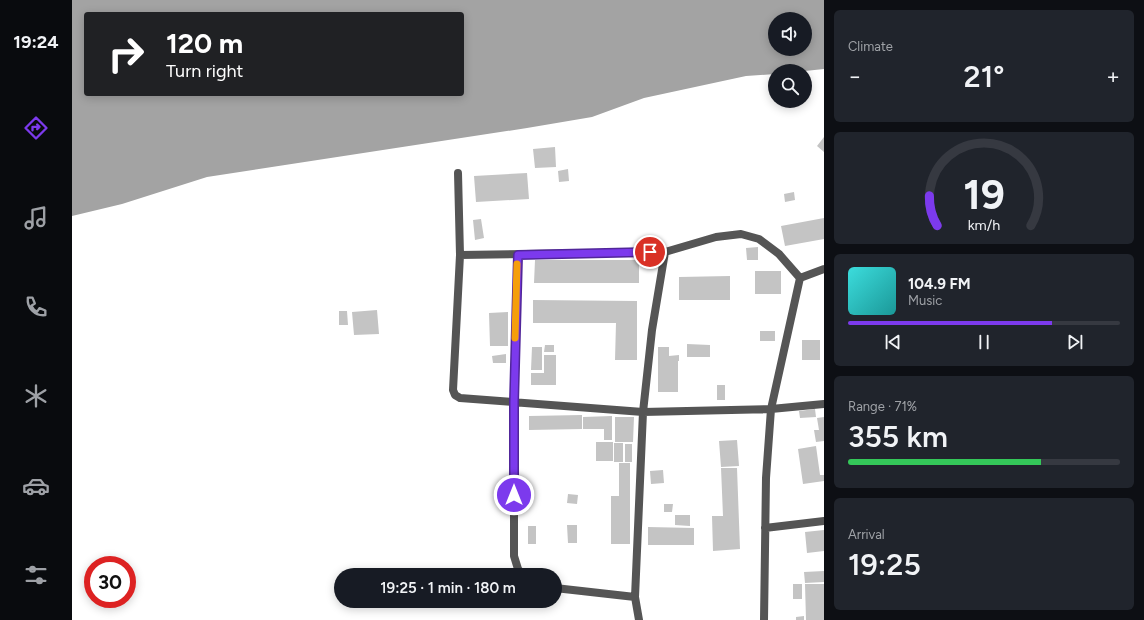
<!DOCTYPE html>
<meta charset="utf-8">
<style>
:root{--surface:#171b24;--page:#20242c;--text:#f1f3f6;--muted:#9ea1a6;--line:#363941;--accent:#7c3aed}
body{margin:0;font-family:Figtree,sans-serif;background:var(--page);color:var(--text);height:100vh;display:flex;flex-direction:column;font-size:15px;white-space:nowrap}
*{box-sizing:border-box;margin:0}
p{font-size:13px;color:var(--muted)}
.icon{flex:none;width:22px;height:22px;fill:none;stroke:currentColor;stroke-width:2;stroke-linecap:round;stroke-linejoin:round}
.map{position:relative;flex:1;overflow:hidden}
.drawer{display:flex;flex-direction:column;gap:10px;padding:10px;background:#0d0f14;width:320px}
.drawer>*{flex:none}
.top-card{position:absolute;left:12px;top:12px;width:380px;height:84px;border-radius:4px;box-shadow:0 2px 10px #0003;background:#202124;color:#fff;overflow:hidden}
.fabs{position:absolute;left:696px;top:12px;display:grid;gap:8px}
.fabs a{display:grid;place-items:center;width:44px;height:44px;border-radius:50%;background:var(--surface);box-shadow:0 2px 10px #0003;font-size:20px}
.speed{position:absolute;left:12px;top:556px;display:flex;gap:8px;font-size:20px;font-weight:700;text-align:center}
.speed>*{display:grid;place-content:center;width:52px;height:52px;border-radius:50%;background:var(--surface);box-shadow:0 2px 10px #0003;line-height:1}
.speed .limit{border:6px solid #d22;background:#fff;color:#111}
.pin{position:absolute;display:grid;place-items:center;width:34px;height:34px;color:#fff;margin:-17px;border:2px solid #fff;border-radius:50%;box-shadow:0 1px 4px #0007}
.me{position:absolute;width:44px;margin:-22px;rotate:0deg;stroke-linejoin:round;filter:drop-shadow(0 0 3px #0008)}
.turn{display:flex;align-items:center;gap:14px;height:84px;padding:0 16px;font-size:18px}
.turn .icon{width:52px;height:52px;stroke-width:2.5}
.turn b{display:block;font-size:28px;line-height:34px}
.big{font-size:30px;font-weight:600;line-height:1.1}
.drawer .card{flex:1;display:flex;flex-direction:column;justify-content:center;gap:6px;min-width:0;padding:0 14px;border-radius:6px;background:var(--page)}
.drawer .dial{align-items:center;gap:0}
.dial svg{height:104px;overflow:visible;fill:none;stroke:var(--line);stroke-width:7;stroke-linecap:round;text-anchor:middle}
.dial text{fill:var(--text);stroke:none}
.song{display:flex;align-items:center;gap:12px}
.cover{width:48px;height:48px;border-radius:6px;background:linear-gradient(135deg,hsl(180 70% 55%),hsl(180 70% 35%))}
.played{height:4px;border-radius:2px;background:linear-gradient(90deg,var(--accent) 75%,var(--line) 75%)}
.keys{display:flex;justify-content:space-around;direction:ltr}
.heat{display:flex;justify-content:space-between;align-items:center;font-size:22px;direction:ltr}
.charge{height:6px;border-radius:3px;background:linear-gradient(90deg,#34c759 71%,var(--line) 0)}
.trip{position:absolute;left:262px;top:568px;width:228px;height:40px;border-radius:20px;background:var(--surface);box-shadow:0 2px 10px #0003;font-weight:600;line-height:40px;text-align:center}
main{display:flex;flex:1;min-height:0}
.dock{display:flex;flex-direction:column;width:72px;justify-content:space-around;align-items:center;background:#090b0e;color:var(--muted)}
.dock .icon{width:28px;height:28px}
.dock .selected{color:var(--accent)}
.dock b{font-size:18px;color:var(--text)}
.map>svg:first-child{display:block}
</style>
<main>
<nav class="dock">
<b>19:24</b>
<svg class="icon selected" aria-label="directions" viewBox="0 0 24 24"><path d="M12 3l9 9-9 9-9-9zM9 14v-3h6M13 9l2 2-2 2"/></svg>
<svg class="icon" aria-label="music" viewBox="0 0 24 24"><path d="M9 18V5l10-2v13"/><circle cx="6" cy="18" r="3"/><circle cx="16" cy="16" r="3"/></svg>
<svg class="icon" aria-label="phone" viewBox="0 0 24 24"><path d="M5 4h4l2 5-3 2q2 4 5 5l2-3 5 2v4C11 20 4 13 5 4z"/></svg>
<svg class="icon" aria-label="climate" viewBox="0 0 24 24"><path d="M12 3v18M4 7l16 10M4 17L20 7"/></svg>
<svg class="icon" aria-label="car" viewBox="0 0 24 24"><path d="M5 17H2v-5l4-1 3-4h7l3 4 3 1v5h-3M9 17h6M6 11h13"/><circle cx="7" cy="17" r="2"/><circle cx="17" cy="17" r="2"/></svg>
<svg class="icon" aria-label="filters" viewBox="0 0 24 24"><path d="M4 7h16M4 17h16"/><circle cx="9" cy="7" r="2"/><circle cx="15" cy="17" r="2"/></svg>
</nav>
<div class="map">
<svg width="752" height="620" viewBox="0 0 752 620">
<rect width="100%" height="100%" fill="#fff"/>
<path fill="#a3a3a3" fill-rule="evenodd" d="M0,0H752V69L733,71H703V74L674,76L572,98L520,117L455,128L135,177L50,204L0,216ZM14,14H390V94H14ZM703,19H733V49H703Z"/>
<path fill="#c4c4c4" d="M752,137V152L745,146Z
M483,147L484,167L463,168L461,149Z
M496,169L497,181L487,182L486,171Z
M455,173L457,199L404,202L402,176Z
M722,192L723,200L713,202L712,194Z
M752,218V239L713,246L709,226Z
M409,219L412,238L403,240L401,220Z
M686,247V260H675L674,248Z
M463,260H567V283H462Z
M683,271H709V294H683Z
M658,276V300H607V277Z
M461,300L565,301V360H543L544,323H461Z
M305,310L307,334L282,335L280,312Z
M267,311H275L276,325H267Z
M436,312V346H418L417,313Z
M688,331H703V341H688Z
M730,340H748V360H730Z
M615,344L638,345V357H615Z
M473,345H482V352H472Z
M460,347H470V370H459Z
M586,347H597V356L607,355V361H606V392H586Z
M434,354V363H421L420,356Z
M472,355H484V385H459V373H472Z
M645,385H653V400H645Z
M743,409L744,417L728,418L727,411Z
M510,415V429L457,430V416Z
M540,416V440H532V429H511V417Z
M543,417H562L561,442H543Z
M752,417V441L744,442L742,430H747L745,418Z
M665,440L667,466L649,467L647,441Z
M524,442H541V461H524Z
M542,443H551V462H542Z
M553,444H560V462H553Z
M744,446L748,475H752V481L731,484L726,449Z
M547,463H558V544H539V496H547Z
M649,468H665L668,549L641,551L640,516H651Z
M591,470L592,483L579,484L578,471Z
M496,494L506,495L505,504L495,503Z
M592,504H601L600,512H592Z
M603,515H618V526L603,525Z
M495,525H505V543H496Z
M456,526H464V544H456Z
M576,527L622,528V545H576Z
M752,530V551L735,553L733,532Z
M752,571V582L733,583L732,572Z
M721,584H730V599H721Z
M733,584H752V620H734Z
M732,616V620H724V617Z"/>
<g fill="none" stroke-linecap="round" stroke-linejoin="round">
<path stroke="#555" stroke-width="8" d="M386,173L388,255L381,390L383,395L388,398L571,412L699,409L752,404
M388,255L593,252L644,237L669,234L687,239L707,254L728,278
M446,255L442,402V556L446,569L451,575
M728,278L752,269
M693,528L752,521
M483,588L563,597
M567,620L563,597L571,412L580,330L593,252
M692,620L694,478L699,409L728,278"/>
</g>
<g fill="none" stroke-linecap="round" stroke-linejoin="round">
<g stroke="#51269a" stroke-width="10">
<path id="route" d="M442,495V402L446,255L578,252"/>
</g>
<use href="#route" stroke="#7c3aed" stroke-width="7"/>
<path stroke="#f59e0b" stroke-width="7" d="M443,338L445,264"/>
</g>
</svg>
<div class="fabs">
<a><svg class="icon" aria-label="sound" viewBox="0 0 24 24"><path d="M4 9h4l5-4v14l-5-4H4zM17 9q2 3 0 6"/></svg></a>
<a><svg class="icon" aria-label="search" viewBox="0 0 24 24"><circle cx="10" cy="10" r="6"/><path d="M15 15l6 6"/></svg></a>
</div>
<div class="speed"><div class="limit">30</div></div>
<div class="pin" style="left:578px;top:252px;background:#d93025"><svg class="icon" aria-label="arrive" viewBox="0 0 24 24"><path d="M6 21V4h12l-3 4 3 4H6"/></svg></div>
<svg class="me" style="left:442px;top:495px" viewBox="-20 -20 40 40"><circle r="17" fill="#7c3aed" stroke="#fff" stroke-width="3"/><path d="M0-11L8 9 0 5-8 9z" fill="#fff"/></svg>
<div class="trip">19:25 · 1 min · 180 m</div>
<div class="top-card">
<div class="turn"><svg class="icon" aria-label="right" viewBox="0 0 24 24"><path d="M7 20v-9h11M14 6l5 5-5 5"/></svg><div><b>120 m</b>Turn right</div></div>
</div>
</div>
<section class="drawer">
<div class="card"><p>Climate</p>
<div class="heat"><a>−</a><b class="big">21°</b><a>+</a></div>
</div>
<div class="card dial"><svg viewBox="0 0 100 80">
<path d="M14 69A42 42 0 1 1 86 69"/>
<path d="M14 69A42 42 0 0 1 8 46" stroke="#7c3aed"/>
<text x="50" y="56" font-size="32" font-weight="700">19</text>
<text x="50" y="72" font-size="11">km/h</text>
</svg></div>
<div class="card">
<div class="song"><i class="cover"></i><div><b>104.9 FM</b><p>Music</p></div></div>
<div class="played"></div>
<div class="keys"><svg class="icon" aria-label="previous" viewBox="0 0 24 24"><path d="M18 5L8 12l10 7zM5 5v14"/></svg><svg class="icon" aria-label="pause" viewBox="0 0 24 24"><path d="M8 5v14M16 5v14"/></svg><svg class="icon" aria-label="next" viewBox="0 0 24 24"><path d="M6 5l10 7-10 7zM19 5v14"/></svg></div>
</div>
<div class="card"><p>Range · 71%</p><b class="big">355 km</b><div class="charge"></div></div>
<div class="card"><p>Arrival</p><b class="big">19:25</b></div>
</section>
</main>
